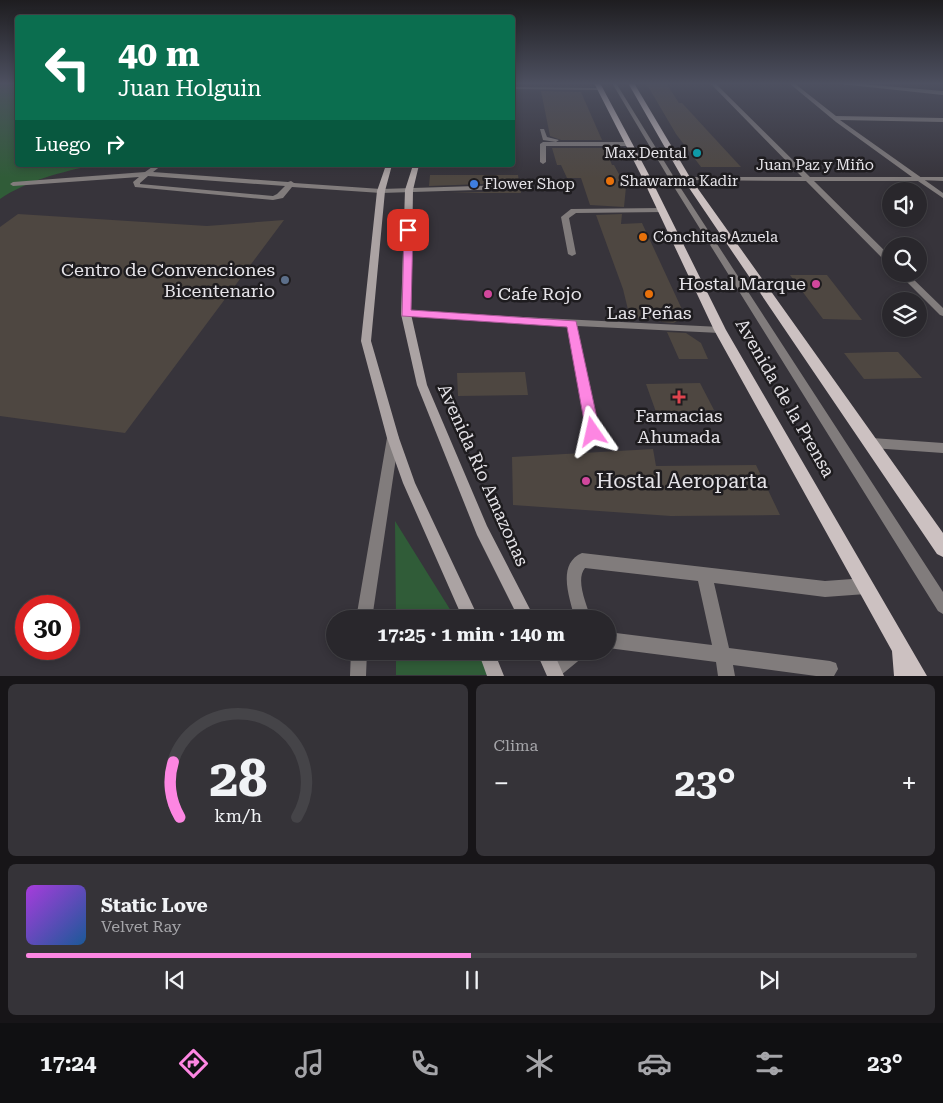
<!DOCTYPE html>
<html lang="es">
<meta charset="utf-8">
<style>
:root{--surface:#29272c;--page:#353338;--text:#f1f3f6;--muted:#a5a5a9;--line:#454448;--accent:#fd86e2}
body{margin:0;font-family:"Roboto Serif",serif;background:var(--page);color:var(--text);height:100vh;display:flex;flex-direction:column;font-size:19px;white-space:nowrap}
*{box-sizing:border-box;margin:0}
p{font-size:16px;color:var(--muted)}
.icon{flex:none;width:28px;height:28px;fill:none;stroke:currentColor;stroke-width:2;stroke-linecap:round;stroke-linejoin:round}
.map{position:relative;height:676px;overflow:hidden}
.drawer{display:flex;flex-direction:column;gap:8px;padding:8px;background:#171518;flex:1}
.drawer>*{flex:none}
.top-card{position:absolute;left:15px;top:15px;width:500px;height:152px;border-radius:5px;box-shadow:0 2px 8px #0003,0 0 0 1px var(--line);background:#0b6e4f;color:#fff;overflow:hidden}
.tools{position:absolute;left:882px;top:182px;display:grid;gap:10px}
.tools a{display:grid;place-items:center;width:45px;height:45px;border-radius:50%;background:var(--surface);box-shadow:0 2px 8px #0003,0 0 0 1px var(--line);font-size:25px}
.speed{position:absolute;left:15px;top:595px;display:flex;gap:10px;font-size:25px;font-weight:700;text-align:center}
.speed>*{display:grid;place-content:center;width:65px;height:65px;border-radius:50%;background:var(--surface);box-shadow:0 2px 8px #0003,0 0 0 1px var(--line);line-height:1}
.speed .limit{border:8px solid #d22;background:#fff;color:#111}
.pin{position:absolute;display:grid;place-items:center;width:42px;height:42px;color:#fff;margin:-21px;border-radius:10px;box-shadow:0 2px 8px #0006}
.me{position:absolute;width:55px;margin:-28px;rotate:349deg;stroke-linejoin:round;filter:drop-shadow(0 0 4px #0008)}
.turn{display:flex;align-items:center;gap:18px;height:105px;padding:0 20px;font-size:22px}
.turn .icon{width:65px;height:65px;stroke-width:2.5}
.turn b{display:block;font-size:35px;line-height:42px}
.then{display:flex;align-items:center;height:48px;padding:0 20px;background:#0003;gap:10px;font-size:19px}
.big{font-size:38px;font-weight:700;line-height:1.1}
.drawer .widget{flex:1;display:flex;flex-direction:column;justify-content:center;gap:8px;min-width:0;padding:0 18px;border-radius:8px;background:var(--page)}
.drawer .dial{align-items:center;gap:0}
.dial svg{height:130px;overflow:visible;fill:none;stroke:var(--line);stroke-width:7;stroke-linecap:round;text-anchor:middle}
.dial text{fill:var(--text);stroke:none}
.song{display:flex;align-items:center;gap:15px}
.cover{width:60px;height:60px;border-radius:8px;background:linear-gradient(135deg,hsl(280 70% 55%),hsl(210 70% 35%))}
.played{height:5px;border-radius:2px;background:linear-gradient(90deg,var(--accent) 50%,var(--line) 50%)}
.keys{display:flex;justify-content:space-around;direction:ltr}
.heat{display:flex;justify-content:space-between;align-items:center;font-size:28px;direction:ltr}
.drawer .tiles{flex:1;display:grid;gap:8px;grid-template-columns:1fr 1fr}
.widget:last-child{grid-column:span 2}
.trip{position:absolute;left:326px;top:610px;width:290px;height:50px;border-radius:25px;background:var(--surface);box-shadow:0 2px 8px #0003,0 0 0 1px var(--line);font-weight:700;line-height:50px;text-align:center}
.menu{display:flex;height:80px;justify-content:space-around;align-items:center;background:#101012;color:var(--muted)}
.menu .icon{width:35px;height:35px}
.menu .on{color:var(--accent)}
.menu b{font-size:22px;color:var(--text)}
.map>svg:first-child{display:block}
</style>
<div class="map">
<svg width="943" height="676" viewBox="0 0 943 676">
<rect width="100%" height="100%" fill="#37343b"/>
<path fill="#305c38" d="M0,83H17L18,165H94C62,172 28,180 0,199Z
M395,521L456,619H396Z
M396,651H476L492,675H396Z"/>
<path fill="#4e4741" d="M646,83H666L679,103H682L741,167H701L676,134Z
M541,91L581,92L602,140H561L550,136Z
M552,148H605L612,165H614L626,187L624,207L590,205L581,178H567L561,165H557Z
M430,175H518L521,193H450L508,191L513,186L508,183L429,186Z
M18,214L207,226L284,220L125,433L0,416V227Z
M622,214L621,224L642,223L686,318L673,323L662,322L661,319L630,318L623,289L596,215Z
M790,275H827L862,320L823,319Z
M667,332L686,333L701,343L708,359H679Z
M886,352H898L922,378L864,379L844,353Z
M525,372L528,395L458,396L457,373Z
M700,383L714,410L656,412L646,384Z
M653,449L656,466L756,465L780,515L671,516L513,505L512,457Z"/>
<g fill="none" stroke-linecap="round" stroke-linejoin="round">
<path fill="#817c7c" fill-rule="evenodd" d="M612,83H616L680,187L943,592V614L938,611L674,187Z
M540,129H544L547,137L559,140L556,142L543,140Z
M543,142H628L631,144L628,146H546V162L543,164L540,162V144Z
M155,165H162L153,172L288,182L291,181L294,183L381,189L508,185L511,187L508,189L381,193L292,187L283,198L273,200L135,187L133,182L139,177L13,186L10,184L13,182L145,172ZM148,176L285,186L277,194L273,196L140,184V183Z
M920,177H943V181L918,180L917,179Z
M662,208L666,210L665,212L576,213L569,218L576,254L572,256L568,254L561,217L571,209Z
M582,553L825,581L866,578L871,581L874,586L871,591L866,594L825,597L714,583L729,648L830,661L836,663L838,669L834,676H816L733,665L735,676H718L716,662L608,648V632L712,645L698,581L585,568C575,580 587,605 591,619H575C570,599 556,564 582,553Z
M564,651H585L583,657L560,676H548L546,670L548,664Z"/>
<path fill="#817c7c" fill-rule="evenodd" d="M710,83H715L810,177H912L836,122L789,83H794L836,116L943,118V122L840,120L943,193V198L918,181H814L891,257V265L888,264L806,181L685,180L684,179L687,177H802Z
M831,83H850L943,91V95Z
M512,87L599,88L601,89L599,90L512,89Z
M899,274H908L943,308V316L940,315Z
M406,311L720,327L725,330L720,333L577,326L599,432L597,435L593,437L589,435L587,432L568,325L403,316L401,314Z
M393,433L397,434L399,438L372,619H356L387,438L389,434Z
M872,438L943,443V453L872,448L868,447L866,443L868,439Z
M351,651H367L366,676H350Z"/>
<path fill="#aba3a3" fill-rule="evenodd" d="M386,165H392L385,191L371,341L399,438L415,483L479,619H463L403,483L387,438L361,341L377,191Z
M413,165H419L413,190L411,314L427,385L487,526L535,619H519L477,535L417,385L401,314L405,190Z
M478,651H494L504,676H487Z
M536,651H553L564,676H547Z"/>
<path fill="#ccc1c1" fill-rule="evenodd" d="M594,83H600L648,173L726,330L927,676H894L892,651L714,330L640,173Z
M628,83H634L691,179L943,533V557L937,554L683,179Z"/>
</g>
<linearGradient id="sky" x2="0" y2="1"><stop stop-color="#1e1d20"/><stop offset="0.47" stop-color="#4d5060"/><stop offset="1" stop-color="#4d5060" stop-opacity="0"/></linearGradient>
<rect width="943" height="178" fill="url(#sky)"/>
<path fill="#fd86e2" stroke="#a45793" d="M408,227L413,230L411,310L576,321L600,432L598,435H588L586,432L567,327L402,316L404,230Z"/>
<circle fill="#0f9aa8" stroke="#1e1c1f" stroke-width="2" cx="697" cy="153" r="5"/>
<g fill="#e8710a" stroke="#1e1c1f" stroke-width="2">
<circle cx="610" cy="181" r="5"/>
<circle cx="643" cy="237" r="5"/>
<circle cx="649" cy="294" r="5"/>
</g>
<circle fill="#3f7fe0" stroke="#1e1c1f" stroke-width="2" cx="474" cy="184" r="5"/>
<circle fill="#5c6f8a" stroke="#1e1c1f" stroke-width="2" cx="285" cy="280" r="5"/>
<g fill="#d1479c" stroke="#1e1c1f" stroke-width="2">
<circle cx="816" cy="284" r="5"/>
<circle cx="488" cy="294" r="5"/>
<circle cx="586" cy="481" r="5"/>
</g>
<path fill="#e0444e" stroke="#1e1c1f" stroke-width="2" d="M676.5 389.5h5v5h5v5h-5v5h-5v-5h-5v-5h5z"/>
<g text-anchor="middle" stroke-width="5" stroke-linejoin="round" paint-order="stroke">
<g font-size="15" fill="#e5e3e8" stroke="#1e1c1f" text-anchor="start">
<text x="687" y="158" text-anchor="end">Max Dental</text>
<text x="620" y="186">Shawarma Kadir</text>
<text x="484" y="189">Flower Shop</text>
<text x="653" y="242">Conchitas Azuela</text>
</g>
<g font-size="15" fill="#e5e3e8" stroke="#1e1c1f">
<text x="815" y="170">Juan Paz y Miño</text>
</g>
<g font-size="18" fill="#e5e3e8" stroke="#1e1c1f" text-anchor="end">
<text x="275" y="276">Centro de Convenciones<tspan x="275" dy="21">Bicentenario</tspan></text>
<text x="806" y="290">Hostal Marque</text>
<text x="498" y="300" text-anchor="start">Cafe Rojo</text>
<text x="649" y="319" text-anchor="middle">Las Peñas</text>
<text x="679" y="422" text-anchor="middle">Farmacias<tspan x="679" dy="21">Ahumada</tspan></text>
</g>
<g font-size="18" fill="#e5e3e8" stroke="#1e1c1f">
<text transform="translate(785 398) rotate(60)" y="6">Avenida de la Prensa</text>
<text transform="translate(483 475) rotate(66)" y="6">Avenida Río Amazonas</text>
</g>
<g font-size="21" fill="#e5e3e8" stroke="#1e1c1f" text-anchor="start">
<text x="596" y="488">Hostal Aeroparta</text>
</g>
</g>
</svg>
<div class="tools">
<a><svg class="icon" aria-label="sound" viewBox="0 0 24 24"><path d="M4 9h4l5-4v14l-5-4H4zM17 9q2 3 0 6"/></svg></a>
<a><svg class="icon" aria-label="search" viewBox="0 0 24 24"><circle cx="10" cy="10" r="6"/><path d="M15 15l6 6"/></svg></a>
<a><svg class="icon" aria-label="layers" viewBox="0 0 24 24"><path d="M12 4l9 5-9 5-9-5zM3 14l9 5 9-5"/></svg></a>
</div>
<div class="speed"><div class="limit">30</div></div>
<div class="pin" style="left:408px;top:230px;background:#d93025"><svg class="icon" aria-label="arrive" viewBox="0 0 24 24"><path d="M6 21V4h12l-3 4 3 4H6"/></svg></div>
<svg class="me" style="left:593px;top:432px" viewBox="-20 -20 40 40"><path d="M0-17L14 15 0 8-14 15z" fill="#fd86e2" stroke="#fff" stroke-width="4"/></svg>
<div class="trip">17:25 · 1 min · 140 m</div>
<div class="top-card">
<div class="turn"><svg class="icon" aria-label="left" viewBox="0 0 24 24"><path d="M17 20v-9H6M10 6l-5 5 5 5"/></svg><div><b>40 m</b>Juan Holguin</div></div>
<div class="then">Luego<svg class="icon" aria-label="right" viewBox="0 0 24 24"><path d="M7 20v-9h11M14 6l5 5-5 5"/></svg></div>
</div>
</div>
<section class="drawer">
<div class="tiles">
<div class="widget dial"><svg viewBox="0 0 100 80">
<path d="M14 69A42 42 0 1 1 86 69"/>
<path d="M14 69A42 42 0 0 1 10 35" stroke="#fd86e2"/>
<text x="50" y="56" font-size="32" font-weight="700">28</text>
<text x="50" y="72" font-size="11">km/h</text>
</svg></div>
<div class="widget"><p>Clima</p>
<div class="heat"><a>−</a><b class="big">23°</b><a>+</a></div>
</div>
<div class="widget">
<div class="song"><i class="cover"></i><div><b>Static Love</b><p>Velvet Ray</p></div></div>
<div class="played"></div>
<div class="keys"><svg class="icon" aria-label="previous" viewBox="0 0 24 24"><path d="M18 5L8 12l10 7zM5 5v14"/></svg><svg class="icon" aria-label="pause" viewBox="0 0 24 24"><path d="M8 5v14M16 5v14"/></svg><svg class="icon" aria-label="next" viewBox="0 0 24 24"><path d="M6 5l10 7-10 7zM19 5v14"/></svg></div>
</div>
</div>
</section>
<nav class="menu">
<b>17:24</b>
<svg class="icon on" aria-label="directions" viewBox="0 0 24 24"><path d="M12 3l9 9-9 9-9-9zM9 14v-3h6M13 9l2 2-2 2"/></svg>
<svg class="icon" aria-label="music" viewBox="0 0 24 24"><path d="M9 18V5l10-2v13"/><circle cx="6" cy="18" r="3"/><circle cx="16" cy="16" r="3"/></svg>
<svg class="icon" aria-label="phone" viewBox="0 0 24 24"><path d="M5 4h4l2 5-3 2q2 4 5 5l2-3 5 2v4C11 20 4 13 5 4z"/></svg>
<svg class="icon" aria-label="climate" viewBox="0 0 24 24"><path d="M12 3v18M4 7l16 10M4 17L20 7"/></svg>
<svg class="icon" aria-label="car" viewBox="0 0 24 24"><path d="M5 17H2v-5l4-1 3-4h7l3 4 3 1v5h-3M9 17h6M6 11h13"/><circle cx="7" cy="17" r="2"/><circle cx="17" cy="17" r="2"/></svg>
<svg class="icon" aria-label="filters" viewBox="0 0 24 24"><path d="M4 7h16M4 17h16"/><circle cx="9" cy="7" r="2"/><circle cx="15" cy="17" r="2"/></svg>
<b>23°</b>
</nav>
